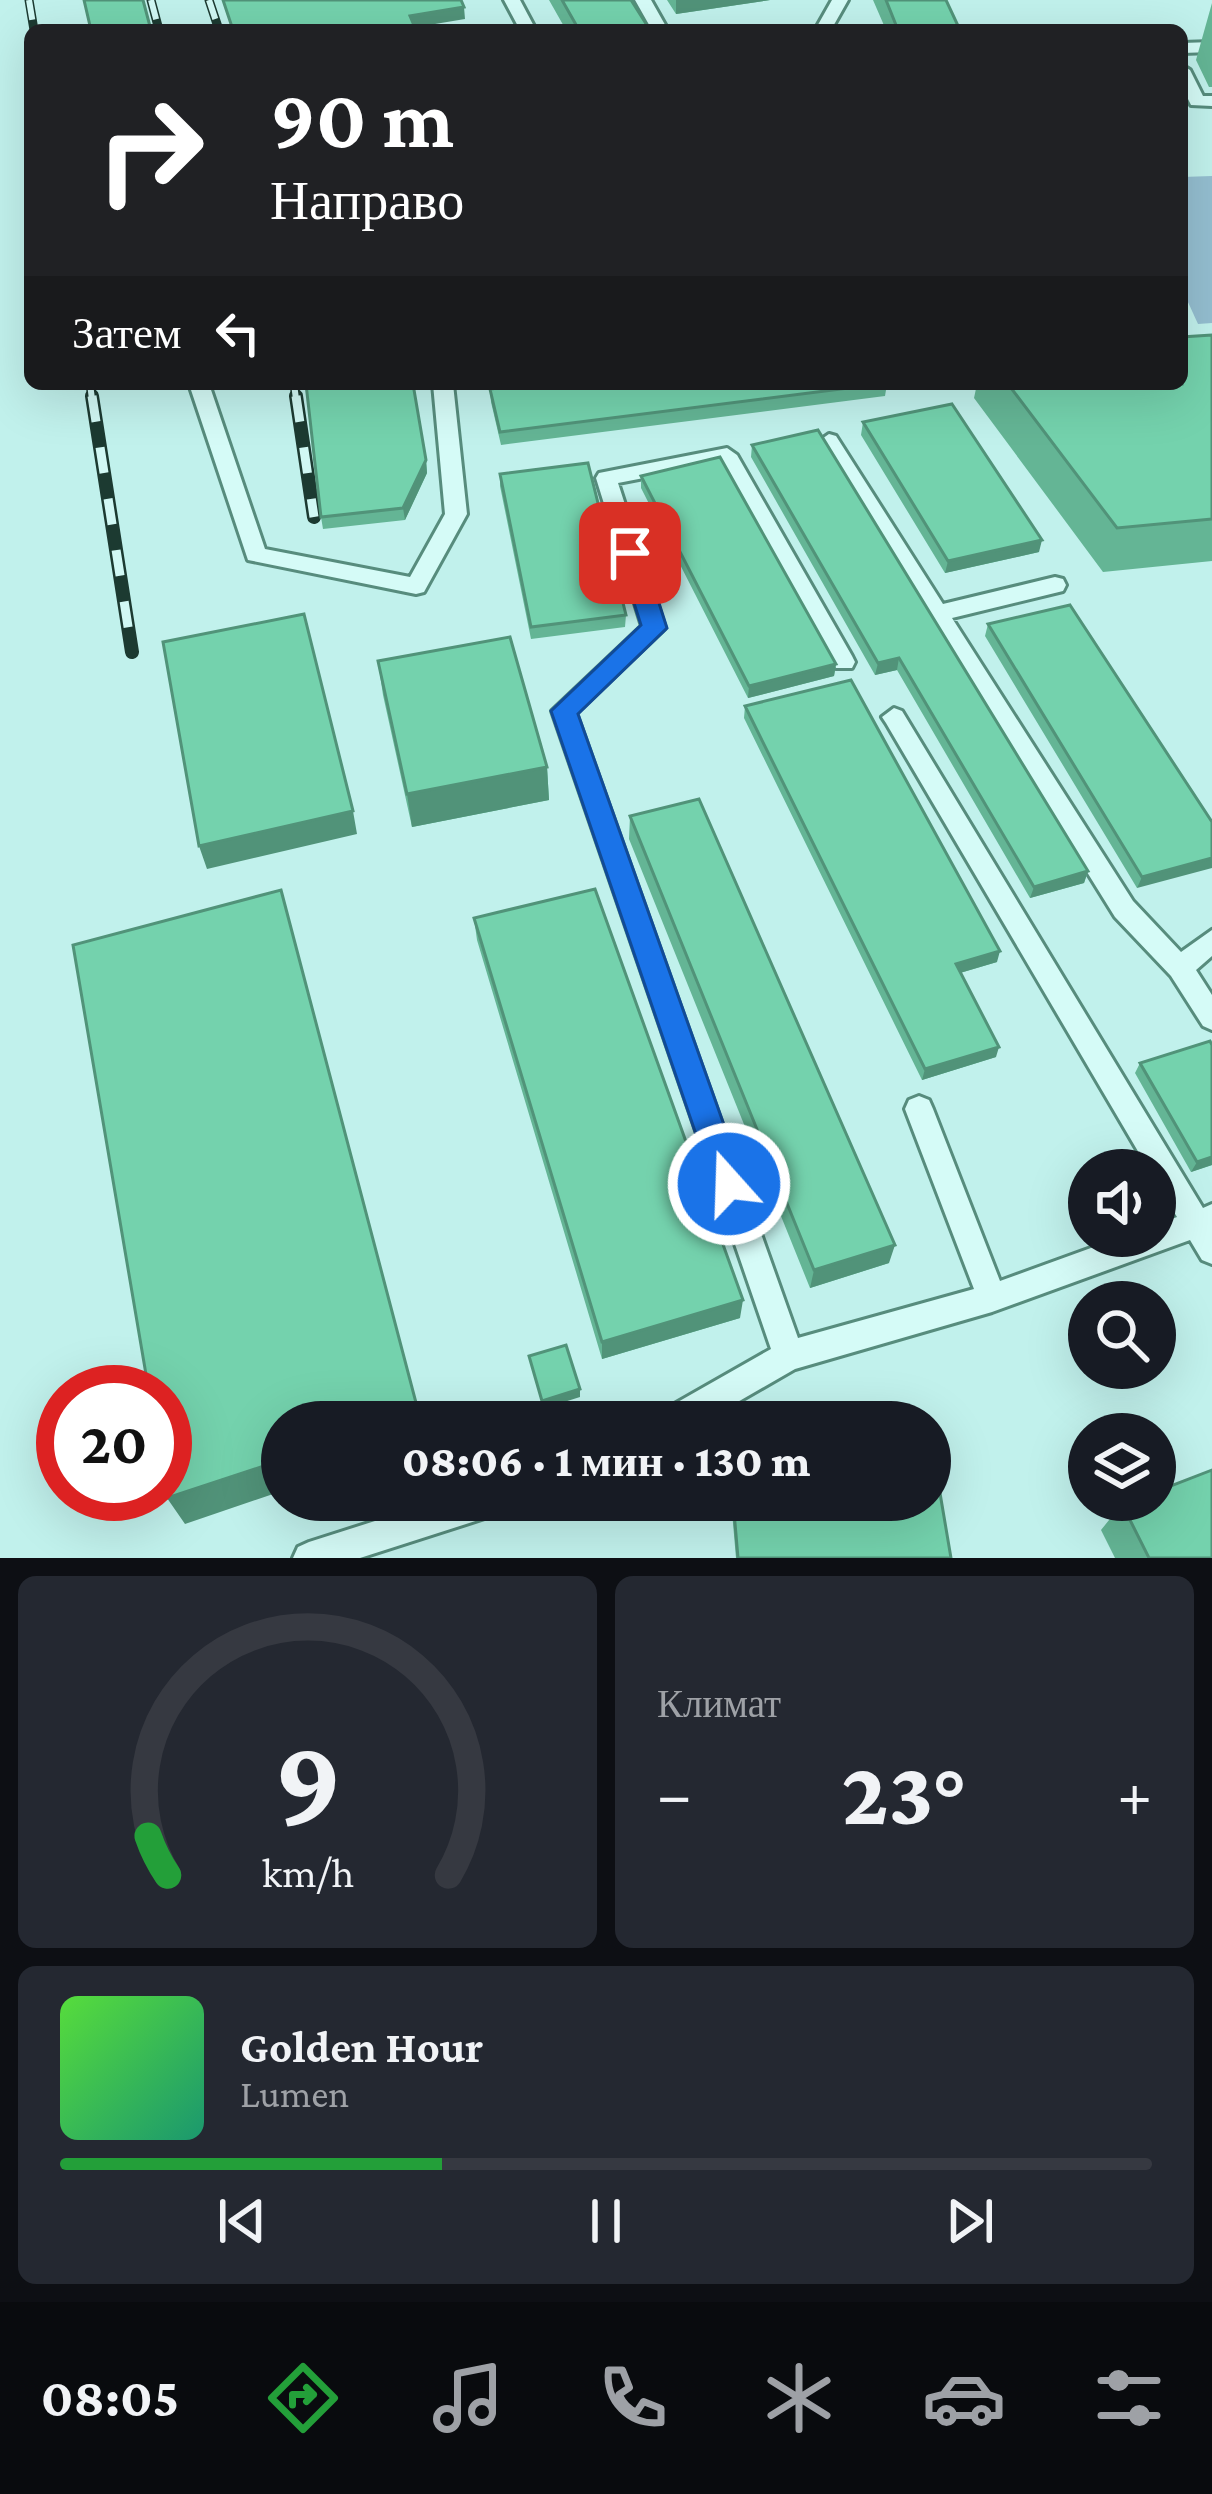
<!DOCTYPE html>
<html lang="ru">
<meta charset="utf-8">
<style>
:root{--surface:#171b24;--page:#242831;--text:#f1f3f6;--muted:#9ea1a6;--line:#363941;--accent:#239f39}
body{margin:0;font-family:"Crimson Pro",serif;background:var(--page);color:var(--text);height:100vh;display:flex;flex-direction:column;font-size:45px;white-space:nowrap}
*{box-sizing:border-box;margin:0}
p{font-size:39px;color:var(--muted)}
.icon{flex:none;width:66px;height:66px;fill:none;stroke:currentColor;stroke-width:2;stroke-linecap:round;stroke-linejoin:round}
.map{position:relative;height:1558px;overflow:hidden}
.side{display:flex;flex-direction:column;gap:18px;padding:18px;background:#0d0f14;flex:1}
.side>*{flex:none}
.guide{position:absolute;left:24px;top:24px;width:1164px;height:366px;border-radius:18px;box-shadow:0 12px 48px #0002;background:#202124;color:#fff;overflow:hidden}
.buttons{position:absolute;left:1068px;top:1149px;display:grid;gap:24px}
.buttons a{display:grid;place-items:center;width:108px;height:108px;border-radius:50%;background:var(--surface);box-shadow:0 12px 48px #0002;font-size:60px}
.speed{position:absolute;left:36px;top:1365px;display:flex;gap:24px;font-size:60px;font-weight:700;text-align:center}
.speed>*{display:grid;place-content:center;width:156px;height:156px;border-radius:50%;background:var(--surface);box-shadow:0 12px 48px #0002;line-height:1}
.speed .limit{border:18px solid #d22;background:#fff;color:#111}
.pin{position:absolute;display:grid;place-items:center;width:102px;height:102px;color:#fff;margin:-51px;border-radius:24px;box-shadow:0 6px 18px #0006}
.me{position:absolute;width:132px;margin:-66px;rotate:340deg;stroke-linejoin:round;filter:drop-shadow(0 0 9px #0008)}
.turn{display:flex;align-items:center;gap:42px;height:252px;padding:0 48px;font-size:54px}
.turn .icon{width:156px;height:156px;stroke-width:2.5}
.turn b{display:block;font-size:84px;line-height:102px}
.then{display:flex;align-items:center;height:114px;padding:0 48px;background:#0003;gap:24px;font-size:45px}
.big{font-size:90px;font-weight:800;line-height:1.1}
.side .card{flex:1;display:flex;flex-direction:column;justify-content:center;gap:18px;min-width:0;padding:0 42px;border-radius:18px;background:var(--page)}
.side .dial{align-items:center;gap:0}
.dial svg{height:312px;overflow:visible;fill:none;stroke:var(--line);stroke-width:7;stroke-linecap:round;text-anchor:middle}
.dial text{fill:var(--text);stroke:none}
.song{display:flex;align-items:center;gap:36px}
.cover{width:144px;height:144px;border-radius:18px;background:linear-gradient(135deg,hsl(110 70% 55%),hsl(160 70% 35%))}
.played{height:12px;border-radius:6px;background:linear-gradient(90deg,var(--accent) 35%,var(--line) 35%)}
.keys{display:flex;justify-content:space-around;direction:ltr}
.heat{display:flex;justify-content:space-between;align-items:center;font-size:66px;direction:ltr}
.side .tiles{flex:1;display:grid;gap:18px;grid-template-columns:1fr 1fr}
.card:last-child{grid-column:span 2}
.trip{position:absolute;left:261px;top:1401px;width:690px;height:120px;border-radius:60px;background:var(--surface);box-shadow:0 12px 48px #0002;font-weight:800;line-height:120px;text-align:center}
.tab-bar{display:flex;height:192px;justify-content:space-around;align-items:center;background:#090b0e;color:var(--muted)}
.tab-bar .icon{width:84px;height:84px}
.tab-bar .selected{color:var(--accent)}
.tab-bar b{font-size:54px;color:var(--text)}
.map>svg:first-child{display:block}
</style>
<div class="map">
<svg width="1212" height="1558" viewBox="0 0 1212 1558">
<rect width="100%" height="100%" fill="#c1f1ec"/>
<path fill="#94bed0" d="M1212,176V323L1198,324L1182,289V177Z"/>
<g fill="none" stroke-linecap="round" stroke-linejoin="round">
<g stroke="#578c7d" stroke-width="6">
<path id="lane" d="M504,0H520L536,30H520Z
M635,0H651L668,30H652Z
M832,0H848L831,30H815Z
M1212,42V52L1182,53V43Z
M1182,65L1190,70L1203,96H1212V106L1191,105L1182,87Z
M189,384H209L265,549L410,577L445,514L433,384H453L467,514L424,592L416,594L248,560Z
M829,434L836,436L943,604L1055,577L1063,579L1066,585L1063,591L952,618L1133,901L1181,952L1212,930V956L1196,970L1212,995V1030L1203,1026L1171,976L1115,917L819,441Z
M727,448L737,455L852,656L855,662L852,668H836L721,463L618,483L665,628L576,713L798,1338L974,1289L905,1109L909,1100L919,1096L929,1100L933,1109L1000,1281L1124,1236H1155V1225L1177,1217L1155,1181V1170H1149L886,723L882,717L894,708L902,711L1203,1208L1212,1204V1264L1202,1260L1190,1240L992,1312L795,1369L703,1422H657L662,1411L771,1349L552,711L642,626L596,478L599,473Z
M441,1500H507L502,1511L491,1516L360,1558H293L298,1547L309,1542Z"/>
</g>
<use href="#lane" fill="#d5fbf7" fill-rule="evenodd"/>
<g stroke="#1c3a31" stroke-width="9">
<path id="rail-far1" d="M29,0L34,30
M151,0L159,30
M209,0L219,30
M90,384L92,399
M294,384L296,399"/>
</g>
<g stroke="#1c3a31" stroke-width="14">
<path id="rail" d="M92,396L132,652
M296,396L314,517"/>
</g>
<use href="#rail-far1" stroke="#d1f8f4" stroke-width="6" stroke-dasharray="20" stroke-linecap="butt"/>
<use href="#rail" stroke="#d1f8f4" stroke-width="9" stroke-dasharray="26" stroke-linecap="butt"/>
</g>
<path fill="#64b595" d="M549,0H631L650,30H566Z
M667,0H770L676,14Z
M873,0H946L960,30H886Z
M1212,3V87H1209L1196,60Z
M1212,335V561L1103,572L974,398L977,384H1182Z
M887,384L885,396L501,445L491,402L490,389Z
M863,422L1039,552L945,573L861,435Z
M752,445L1088,871L1084,883L1030,898L897,670L875,675L751,457Z
M426,460L427,473L405,520L323,529L321,517Z
M500,474L626,615L625,627L531,639L500,486Z
M641,476L836,664L834,676L748,698L641,488Z
M988,624L1212,822L1137,888L985,636Z
M378,661L547,767L549,800L412,827L383,695Z
M745,706L997,962L960,973L996,1057L922,1080L744,718Z
M630,816L889,1263L810,1288L629,839Z
M474,918L740,1318L602,1359L477,940Z
M1140,1063L1212,1165L1191,1172L1135,1073Z
M731,1500H930L951,1558H736Z
M1122,1504L1212,1558H1115L1101,1530Z"/>
<path fill="#519379" d="M676,0H770L676,14Z
M464,7L465,19L411,28L410,16Z
M426,460L427,473L405,520L403,508Z
M1042,540L1039,552L945,573L948,561Z
M899,658L897,670L875,675L878,663Z
M836,664L834,676L748,698L749,686Z
M547,767L549,800L412,827L407,794Z
M353,811L357,834L207,869L199,846Z
M1212,858V868L1137,888L1142,877Z
M1088,871L1084,883L1030,898L1034,887Z
M281,890L421,1422H396Z
M1000,951L997,962L953,975L956,964Z
M999,1047L996,1057L922,1080L925,1069Z
M1212,1157V1165L1191,1172L1197,1162Z
M895,1245L889,1263L810,1288L814,1270Z
M743,1300L740,1318L602,1359V1342Z
M580,1389V1397L542,1409V1401Z
M282,1460V1491L185,1524L167,1498Z"/>
<path fill="#74d2ad" stroke="#519379" stroke-width="3" d="M84,0H143L151,30H91Z
M223,0H461L464,7L410,16L416,30H233Z
M562,0H631L650,30H579Z
M886,0H946L960,30H898Z
M1212,335V519L1117,528L1008,384H1182V337Z
M306,384H413L426,460L403,508L321,517Z
M532,384H880L500,432L490,389Z
M952,404L1042,540L948,561L863,422Z
M818,430L1088,871L1034,887L899,658L878,663L752,445Z
M720,457L836,664L749,686L641,476Z
M588,463L626,615L531,627L500,474Z
M1070,605L1212,822V858L1142,877L988,624Z
M304,614L353,811L199,846L163,642Z
M510,637L547,767L407,794L378,661Z
M851,680L1000,951L956,964L999,1047L925,1069L745,706Z
M699,799L895,1245L814,1270L630,816Z
M595,889L743,1300L602,1342L474,918Z
M281,890L419,1414L396,1422H282V1460L167,1498L165,1486V1392H149L73,945Z
M1210,1041L1212,1045V1157L1197,1162L1140,1063Z
M566,1345L580,1389L542,1401L529,1356Z
M930,1434L951,1558H738L733,1500H930Z
M1212,1470V1558H1149L1122,1504L1133,1500H1155V1492Z"/>
<path fill="#1a73e8" stroke="#114b97" stroke-width="3" d="M630,544L643,553L667,628L578,714L745,1184L741,1195L729,1199L718,1195L713,1184L551,711L641,625L618,553Z"/>
</svg>
<div class="buttons">
<a><svg class="icon" aria-label="sound" viewBox="0 0 24 24"><path d="M4 9h4l5-4v14l-5-4H4zM17 9q2 3 0 6"/></svg></a>
<a><svg class="icon" aria-label="search" viewBox="0 0 24 24"><circle cx="10" cy="10" r="6"/><path d="M15 15l6 6"/></svg></a>
<a><svg class="icon" aria-label="layers" viewBox="0 0 24 24"><path d="M12 4l9 5-9 5-9-5zM3 14l9 5 9-5"/></svg></a>
</div>
<div class="speed"><div class="limit">20</div></div>
<div class="pin" style="left:630px;top:553px;background:#d93025"><svg class="icon" aria-label="arrive" viewBox="0 0 24 24"><path d="M6 21V4h12l-3 4 3 4H6"/></svg></div>
<svg class="me" style="left:729px;top:1184px" viewBox="-20 -20 40 40"><circle r="17" fill="#1a73e8" stroke="#fff" stroke-width="3"/><path d="M0-11L8 9 0 5-8 9z" fill="#fff"/></svg>
<div class="trip">08:06 · 1 мин · 130 m</div>
<div class="guide">
<div class="turn"><svg class="icon" aria-label="right" viewBox="0 0 24 24"><path d="M7 20v-9h11M14 6l5 5-5 5"/></svg><div><b>90 m</b>Направо</div></div>
<div class="then">Затем<svg class="icon" aria-label="left" viewBox="0 0 24 24"><path d="M17 20v-9H6M10 6l-5 5 5 5"/></svg></div>
</div>
</div>
<section class="side">
<div class="tiles">
<div class="card dial"><svg viewBox="0 0 100 80">
<path d="M14 69A42 42 0 1 1 86 69"/>
<path d="M14 69A42 42 0 0 1 9 59" stroke="#239f39"/>
<text x="50" y="56" font-size="32" font-weight="700">9</text>
<text x="50" y="72" font-size="11">km/h</text>
</svg></div>
<div class="card"><p>Климат</p>
<div class="heat"><a>−</a><b class="big">23°</b><a>+</a></div>
</div>
<div class="card">
<div class="song"><i class="cover"></i><div><b>Golden Hour</b><p>Lumen</p></div></div>
<div class="played"></div>
<div class="keys"><svg class="icon" aria-label="previous" viewBox="0 0 24 24"><path d="M18 5L8 12l10 7zM5 5v14"/></svg><svg class="icon" aria-label="pause" viewBox="0 0 24 24"><path d="M8 5v14M16 5v14"/></svg><svg class="icon" aria-label="next" viewBox="0 0 24 24"><path d="M6 5l10 7-10 7zM19 5v14"/></svg></div>
</div>
</div>
</section>
<nav class="tab-bar">
<b>08:05</b>
<svg class="icon selected" aria-label="directions" viewBox="0 0 24 24"><path d="M12 3l9 9-9 9-9-9zM9 14v-3h6M13 9l2 2-2 2"/></svg>
<svg class="icon" aria-label="music" viewBox="0 0 24 24"><path d="M9 18V5l10-2v13"/><circle cx="6" cy="18" r="3"/><circle cx="16" cy="16" r="3"/></svg>
<svg class="icon" aria-label="phone" viewBox="0 0 24 24"><path d="M5 4h4l2 5-3 2q2 4 5 5l2-3 5 2v4C11 20 4 13 5 4z"/></svg>
<svg class="icon" aria-label="climate" viewBox="0 0 24 24"><path d="M12 3v18M4 7l16 10M4 17L20 7"/></svg>
<svg class="icon" aria-label="car" viewBox="0 0 24 24"><path d="M5 17H2v-5l4-1 3-4h7l3 4 3 1v5h-3M9 17h6M6 11h13"/><circle cx="7" cy="17" r="2"/><circle cx="17" cy="17" r="2"/></svg>
<svg class="icon" aria-label="filters" viewBox="0 0 24 24"><path d="M4 7h16M4 17h16"/><circle cx="9" cy="7" r="2"/><circle cx="15" cy="17" r="2"/></svg>
</nav>
